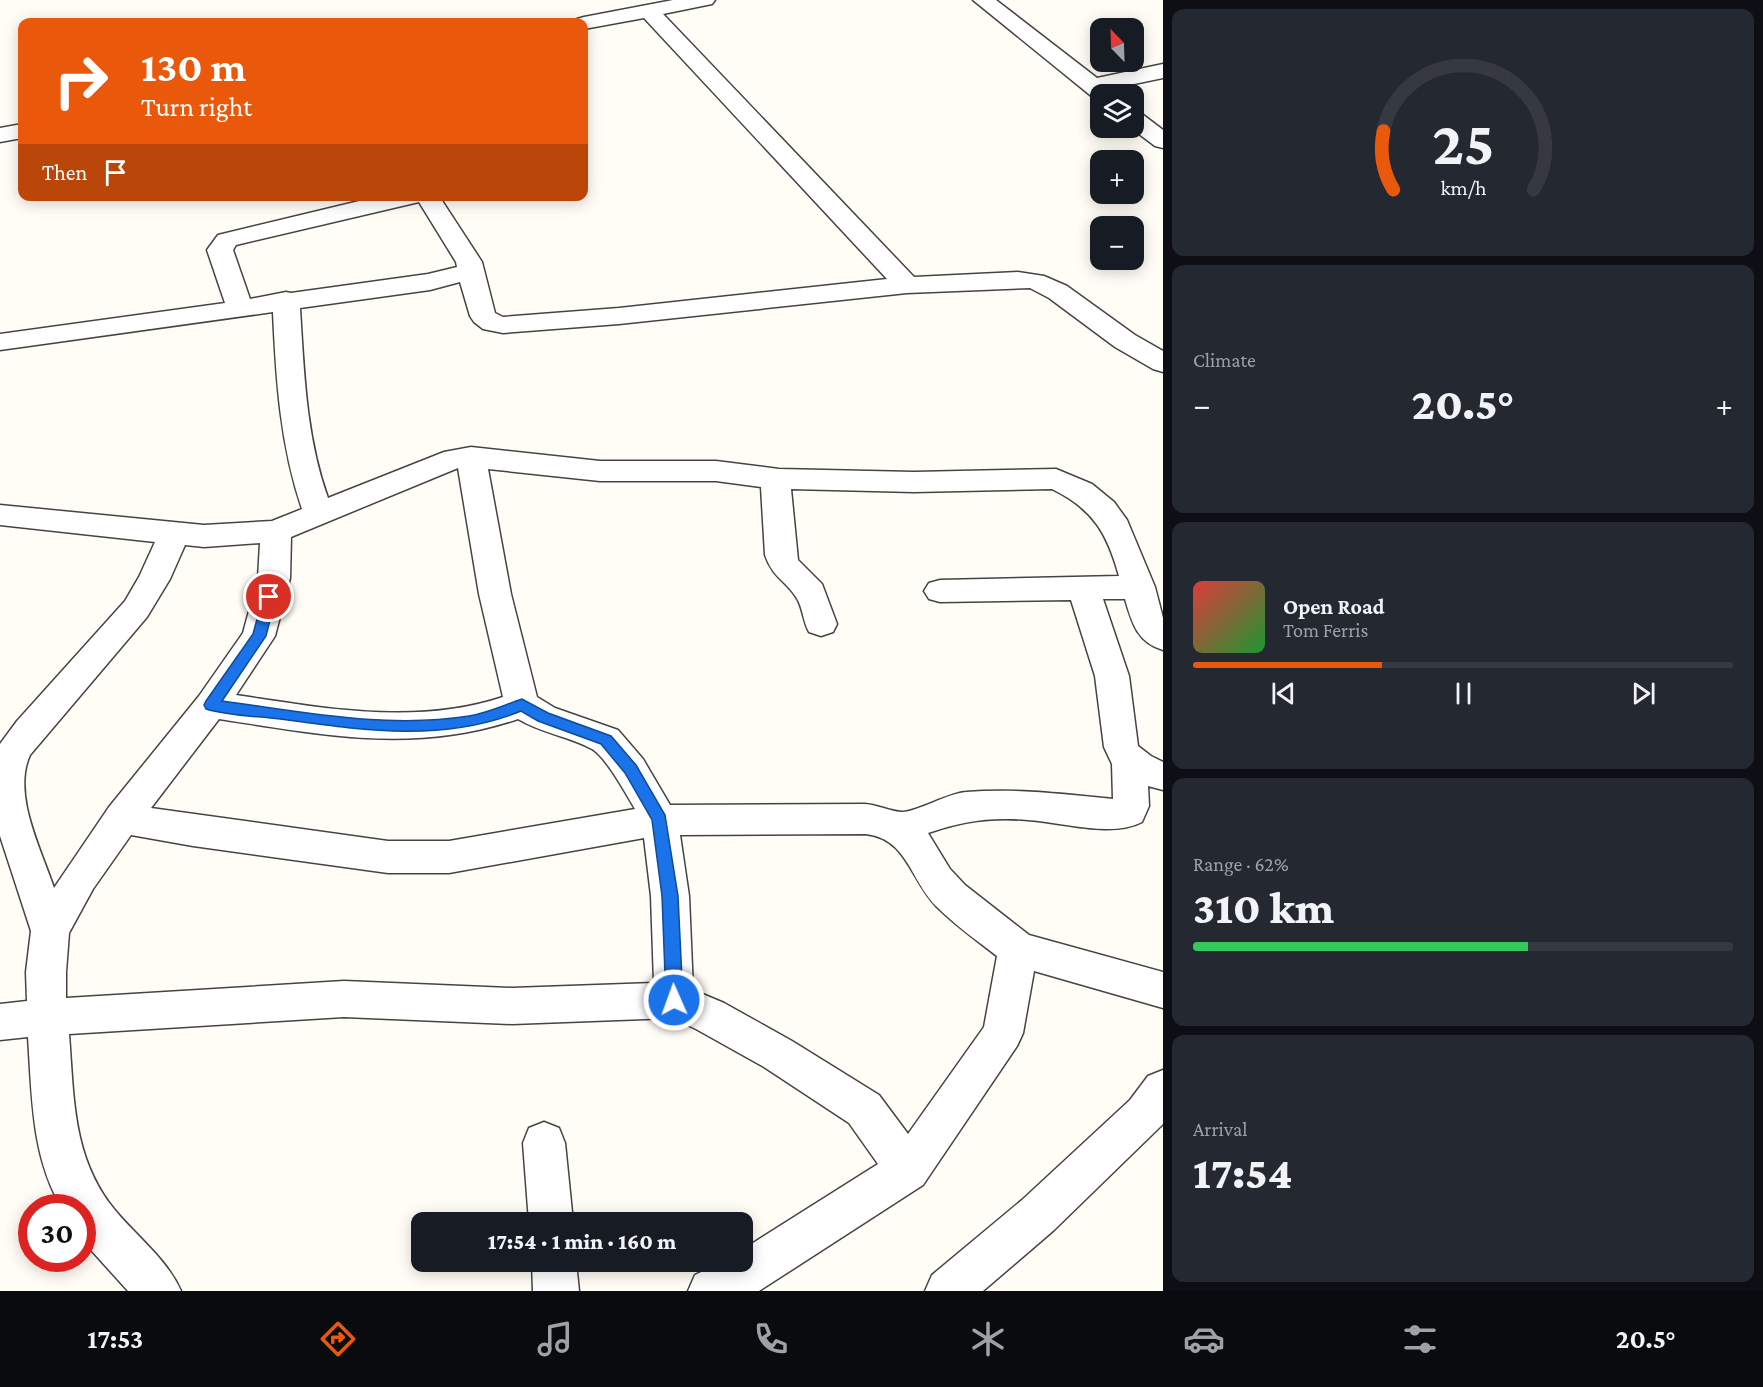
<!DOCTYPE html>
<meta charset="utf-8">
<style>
:root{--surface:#171b24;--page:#242831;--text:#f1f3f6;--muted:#9ea1a6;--line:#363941;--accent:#ea580c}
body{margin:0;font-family:"Crimson Pro",serif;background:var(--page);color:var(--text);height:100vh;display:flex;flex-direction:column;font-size:22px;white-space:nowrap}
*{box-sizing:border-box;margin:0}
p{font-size:20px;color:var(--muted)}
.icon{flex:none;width:33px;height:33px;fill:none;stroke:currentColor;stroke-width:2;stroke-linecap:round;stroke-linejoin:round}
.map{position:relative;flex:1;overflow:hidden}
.drawer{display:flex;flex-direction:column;gap:9px;padding:9px;background:#0d0f14;width:600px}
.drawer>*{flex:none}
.guide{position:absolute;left:18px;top:18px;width:570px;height:183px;border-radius:12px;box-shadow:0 3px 15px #0003;background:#ea580c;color:#fff;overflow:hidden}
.needle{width:39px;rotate:337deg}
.tools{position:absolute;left:1090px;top:18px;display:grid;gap:12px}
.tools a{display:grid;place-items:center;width:54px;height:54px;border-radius:12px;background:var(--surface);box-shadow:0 3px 15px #0003;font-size:30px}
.speed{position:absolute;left:18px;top:1194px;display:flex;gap:12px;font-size:30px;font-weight:700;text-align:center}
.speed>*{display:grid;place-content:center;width:78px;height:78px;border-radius:50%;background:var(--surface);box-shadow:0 3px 15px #0003;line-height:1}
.speed .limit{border:9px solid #d22;background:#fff;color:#111}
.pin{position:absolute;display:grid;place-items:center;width:51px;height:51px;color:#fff;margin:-26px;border:3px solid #fff;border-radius:50%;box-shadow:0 2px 6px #0007}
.me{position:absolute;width:66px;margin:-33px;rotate:358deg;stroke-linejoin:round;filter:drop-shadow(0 0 4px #0008)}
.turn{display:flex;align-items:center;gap:21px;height:126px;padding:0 24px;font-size:27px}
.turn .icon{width:78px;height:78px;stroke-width:2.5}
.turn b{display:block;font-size:42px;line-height:51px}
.then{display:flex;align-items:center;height:57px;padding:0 24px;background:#0003;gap:12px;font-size:22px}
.big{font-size:45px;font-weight:800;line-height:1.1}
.drawer .widget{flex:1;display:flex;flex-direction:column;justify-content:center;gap:9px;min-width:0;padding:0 21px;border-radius:12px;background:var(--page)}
.drawer .dial{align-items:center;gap:0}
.dial svg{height:156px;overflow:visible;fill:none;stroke:var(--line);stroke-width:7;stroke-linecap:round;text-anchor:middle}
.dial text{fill:var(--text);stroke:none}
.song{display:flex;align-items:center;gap:18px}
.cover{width:72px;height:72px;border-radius:9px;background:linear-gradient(135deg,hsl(0 70% 55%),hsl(130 70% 35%))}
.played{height:6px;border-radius:3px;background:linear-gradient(90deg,var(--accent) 35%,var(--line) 35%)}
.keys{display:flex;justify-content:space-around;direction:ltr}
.heat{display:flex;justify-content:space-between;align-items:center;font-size:33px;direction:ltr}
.charge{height:9px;border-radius:4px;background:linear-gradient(90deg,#34c759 62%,var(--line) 0)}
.trip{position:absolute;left:411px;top:1212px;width:342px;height:60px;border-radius:12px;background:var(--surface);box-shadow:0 3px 15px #0003;font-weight:800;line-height:60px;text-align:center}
.dock{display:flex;height:96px;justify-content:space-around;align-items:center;background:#090b0e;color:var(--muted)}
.dock .icon{width:42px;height:42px}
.dock .on{color:var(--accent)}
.dock b{font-size:27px;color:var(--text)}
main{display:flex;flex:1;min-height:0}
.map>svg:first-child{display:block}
</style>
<main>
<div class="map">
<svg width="1163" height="1291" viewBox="0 0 1163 1291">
<rect width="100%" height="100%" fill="#fffdf5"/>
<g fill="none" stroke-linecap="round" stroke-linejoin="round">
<g stroke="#444" stroke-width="3">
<path id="minor" d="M673,0H715L712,4L663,14L914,277L1018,272L1044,276L1067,286L1135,335L1163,351V372L1153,369L1115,347L1049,298L1030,288L907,293L619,324L503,333L483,329L474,322L470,316L460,282L430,290L300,308C304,372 306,437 328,498L444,452L471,447L600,461H716L779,469L914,472L1056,469L1092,484L1114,502L1127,520L1155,587L1163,618V650C1137,642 1132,623 1125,599H1103L1129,676L1138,746L1151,756L1163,762V790L1148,786L1149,806L1142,822C1112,838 1061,822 1028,820C989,817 964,821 928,833L950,869L965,885L1029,935L1163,972V1008L1034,971L1023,1033L1017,1046L923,1185L759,1291H688L695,1275L722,1262H742V1250L878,1164L849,1123L764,1067L696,1029L672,1018L512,1024L344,1017L69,1034C74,1097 72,1157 114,1209C136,1236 167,1259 181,1291H128L82,1240V1208H62C31,1157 32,1094 28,1037L0,1040V1004L27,1001L26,972L31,931L0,836V744L17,721L125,601L139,577L155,542L0,525V505L204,525L272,521L302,509C280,444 276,379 273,312L0,350V334L225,303L207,250L218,235L380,196H439L482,262L495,313L503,317L619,308L887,279L644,18L584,29V22H574L577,19L584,17ZM419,202L456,262L457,267L428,274L291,293L286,292L250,299L233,250L236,245ZM458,468L479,594L503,697C416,726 324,708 236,695L275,636L290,578L291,537ZM488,469L600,481H716L761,487L765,555C773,578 785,580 796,597C803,607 803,622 809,632L821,636L833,632L837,624L822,584L798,560L791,489L914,492L1052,489C1093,509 1107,533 1119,576L940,580L929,583L924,591L929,599L940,602L1071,600L1095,676L1104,747L1112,764L1113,799C1064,794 1016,788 966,792C948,793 915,813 901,812C890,811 877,805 865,804L670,805L643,759L618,730L555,708L537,697L511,594ZM260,543L258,578L243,633L199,696L109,807L54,888C41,849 12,794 30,755L147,617L170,579L185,545L204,547ZM219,719C324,735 415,754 518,719C541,733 568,736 592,749C606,757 626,794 635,809L449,841H388L151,808ZM865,834C907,838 910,879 936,906C955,925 976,940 997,956L984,1027L908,1134L879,1095L792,1041L724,1003L693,990L689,896L680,835ZM131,835L193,846L388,873H449L644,838L651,896L654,983L512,988L344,981L66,998V972L69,933L93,889Z
M973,0H996L1097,78L1163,64V78L1110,89L1114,94H1101V100L1095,99Z
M1134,112L1142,114L1163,130V148L1155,146L1131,128H1134Z
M22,124V138L0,142V128Z
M1163,1070V1124L1054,1230L983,1291H925L932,1275L1022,1200L1130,1100L1148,1076Z
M544,1122L559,1128L565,1143L573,1222H529L523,1143L529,1128Z
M532,1262H576L579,1291H533Z"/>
</g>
<use href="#minor" fill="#fff" fill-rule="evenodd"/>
</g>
<path fill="#1a73e8" stroke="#114b97" stroke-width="1.5" d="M269,592L276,597L266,636L222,701C304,712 387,729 469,716C488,713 504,705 522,699L548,713L611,736L636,765L665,815L678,896L683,1000L680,1005L674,1007L669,1005L666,1000L662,896L652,820L625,773L601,744L538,721L521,711C443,743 361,730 280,719C256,716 229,716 206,709L204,705L206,701L253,634L263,597Z"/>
</svg>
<div class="tools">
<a><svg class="needle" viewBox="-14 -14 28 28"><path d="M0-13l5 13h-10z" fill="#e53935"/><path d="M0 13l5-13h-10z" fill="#9ea1a6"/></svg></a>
<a><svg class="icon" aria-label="layers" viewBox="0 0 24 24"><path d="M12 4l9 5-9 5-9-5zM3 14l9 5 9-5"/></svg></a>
<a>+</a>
<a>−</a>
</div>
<div class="speed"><div class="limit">30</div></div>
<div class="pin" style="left:269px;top:597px;background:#d93025"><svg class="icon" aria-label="arrive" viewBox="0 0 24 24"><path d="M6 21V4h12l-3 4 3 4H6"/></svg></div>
<svg class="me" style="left:674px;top:1000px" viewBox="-20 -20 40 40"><circle r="17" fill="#1a73e8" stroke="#fff" stroke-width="3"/><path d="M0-11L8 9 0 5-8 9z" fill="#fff"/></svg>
<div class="trip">17:54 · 1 min · 160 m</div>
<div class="guide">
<div class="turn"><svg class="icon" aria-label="right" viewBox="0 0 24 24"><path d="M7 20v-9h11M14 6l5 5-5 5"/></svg><div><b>130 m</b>Turn right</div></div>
<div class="then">Then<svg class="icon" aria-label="arrive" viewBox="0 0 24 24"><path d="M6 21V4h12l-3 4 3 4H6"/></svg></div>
</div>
</div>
<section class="drawer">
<div class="widget dial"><svg viewBox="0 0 100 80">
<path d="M14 69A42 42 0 1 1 86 69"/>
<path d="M14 69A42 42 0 0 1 9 39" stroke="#ea580c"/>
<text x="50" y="56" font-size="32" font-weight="700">25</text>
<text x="50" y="72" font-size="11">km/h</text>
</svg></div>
<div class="widget"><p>Climate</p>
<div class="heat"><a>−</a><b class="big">20.5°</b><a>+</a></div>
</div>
<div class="widget">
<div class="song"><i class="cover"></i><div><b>Open Road</b><p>Tom Ferris</p></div></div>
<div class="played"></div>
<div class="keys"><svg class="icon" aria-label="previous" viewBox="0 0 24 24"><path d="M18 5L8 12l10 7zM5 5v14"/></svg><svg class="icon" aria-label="pause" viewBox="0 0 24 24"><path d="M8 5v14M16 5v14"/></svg><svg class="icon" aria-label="next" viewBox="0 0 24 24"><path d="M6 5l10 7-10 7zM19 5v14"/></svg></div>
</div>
<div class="widget"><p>Range · 62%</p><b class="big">310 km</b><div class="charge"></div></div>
<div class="widget"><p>Arrival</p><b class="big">17:54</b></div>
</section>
</main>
<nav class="dock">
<b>17:53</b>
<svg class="icon on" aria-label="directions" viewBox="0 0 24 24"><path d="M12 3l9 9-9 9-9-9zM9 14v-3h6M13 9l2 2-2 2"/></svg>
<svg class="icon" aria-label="music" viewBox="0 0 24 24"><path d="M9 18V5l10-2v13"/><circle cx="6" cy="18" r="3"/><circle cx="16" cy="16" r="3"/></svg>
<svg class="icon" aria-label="phone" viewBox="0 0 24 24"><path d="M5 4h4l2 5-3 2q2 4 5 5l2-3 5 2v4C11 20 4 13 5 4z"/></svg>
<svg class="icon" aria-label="climate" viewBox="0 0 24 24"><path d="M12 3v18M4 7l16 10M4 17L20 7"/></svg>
<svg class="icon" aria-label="car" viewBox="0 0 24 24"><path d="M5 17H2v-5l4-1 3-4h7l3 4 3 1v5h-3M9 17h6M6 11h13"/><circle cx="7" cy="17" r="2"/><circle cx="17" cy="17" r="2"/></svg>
<svg class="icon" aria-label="filters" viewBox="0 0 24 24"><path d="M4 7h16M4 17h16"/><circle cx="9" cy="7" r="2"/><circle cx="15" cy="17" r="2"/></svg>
<b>20.5°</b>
</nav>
